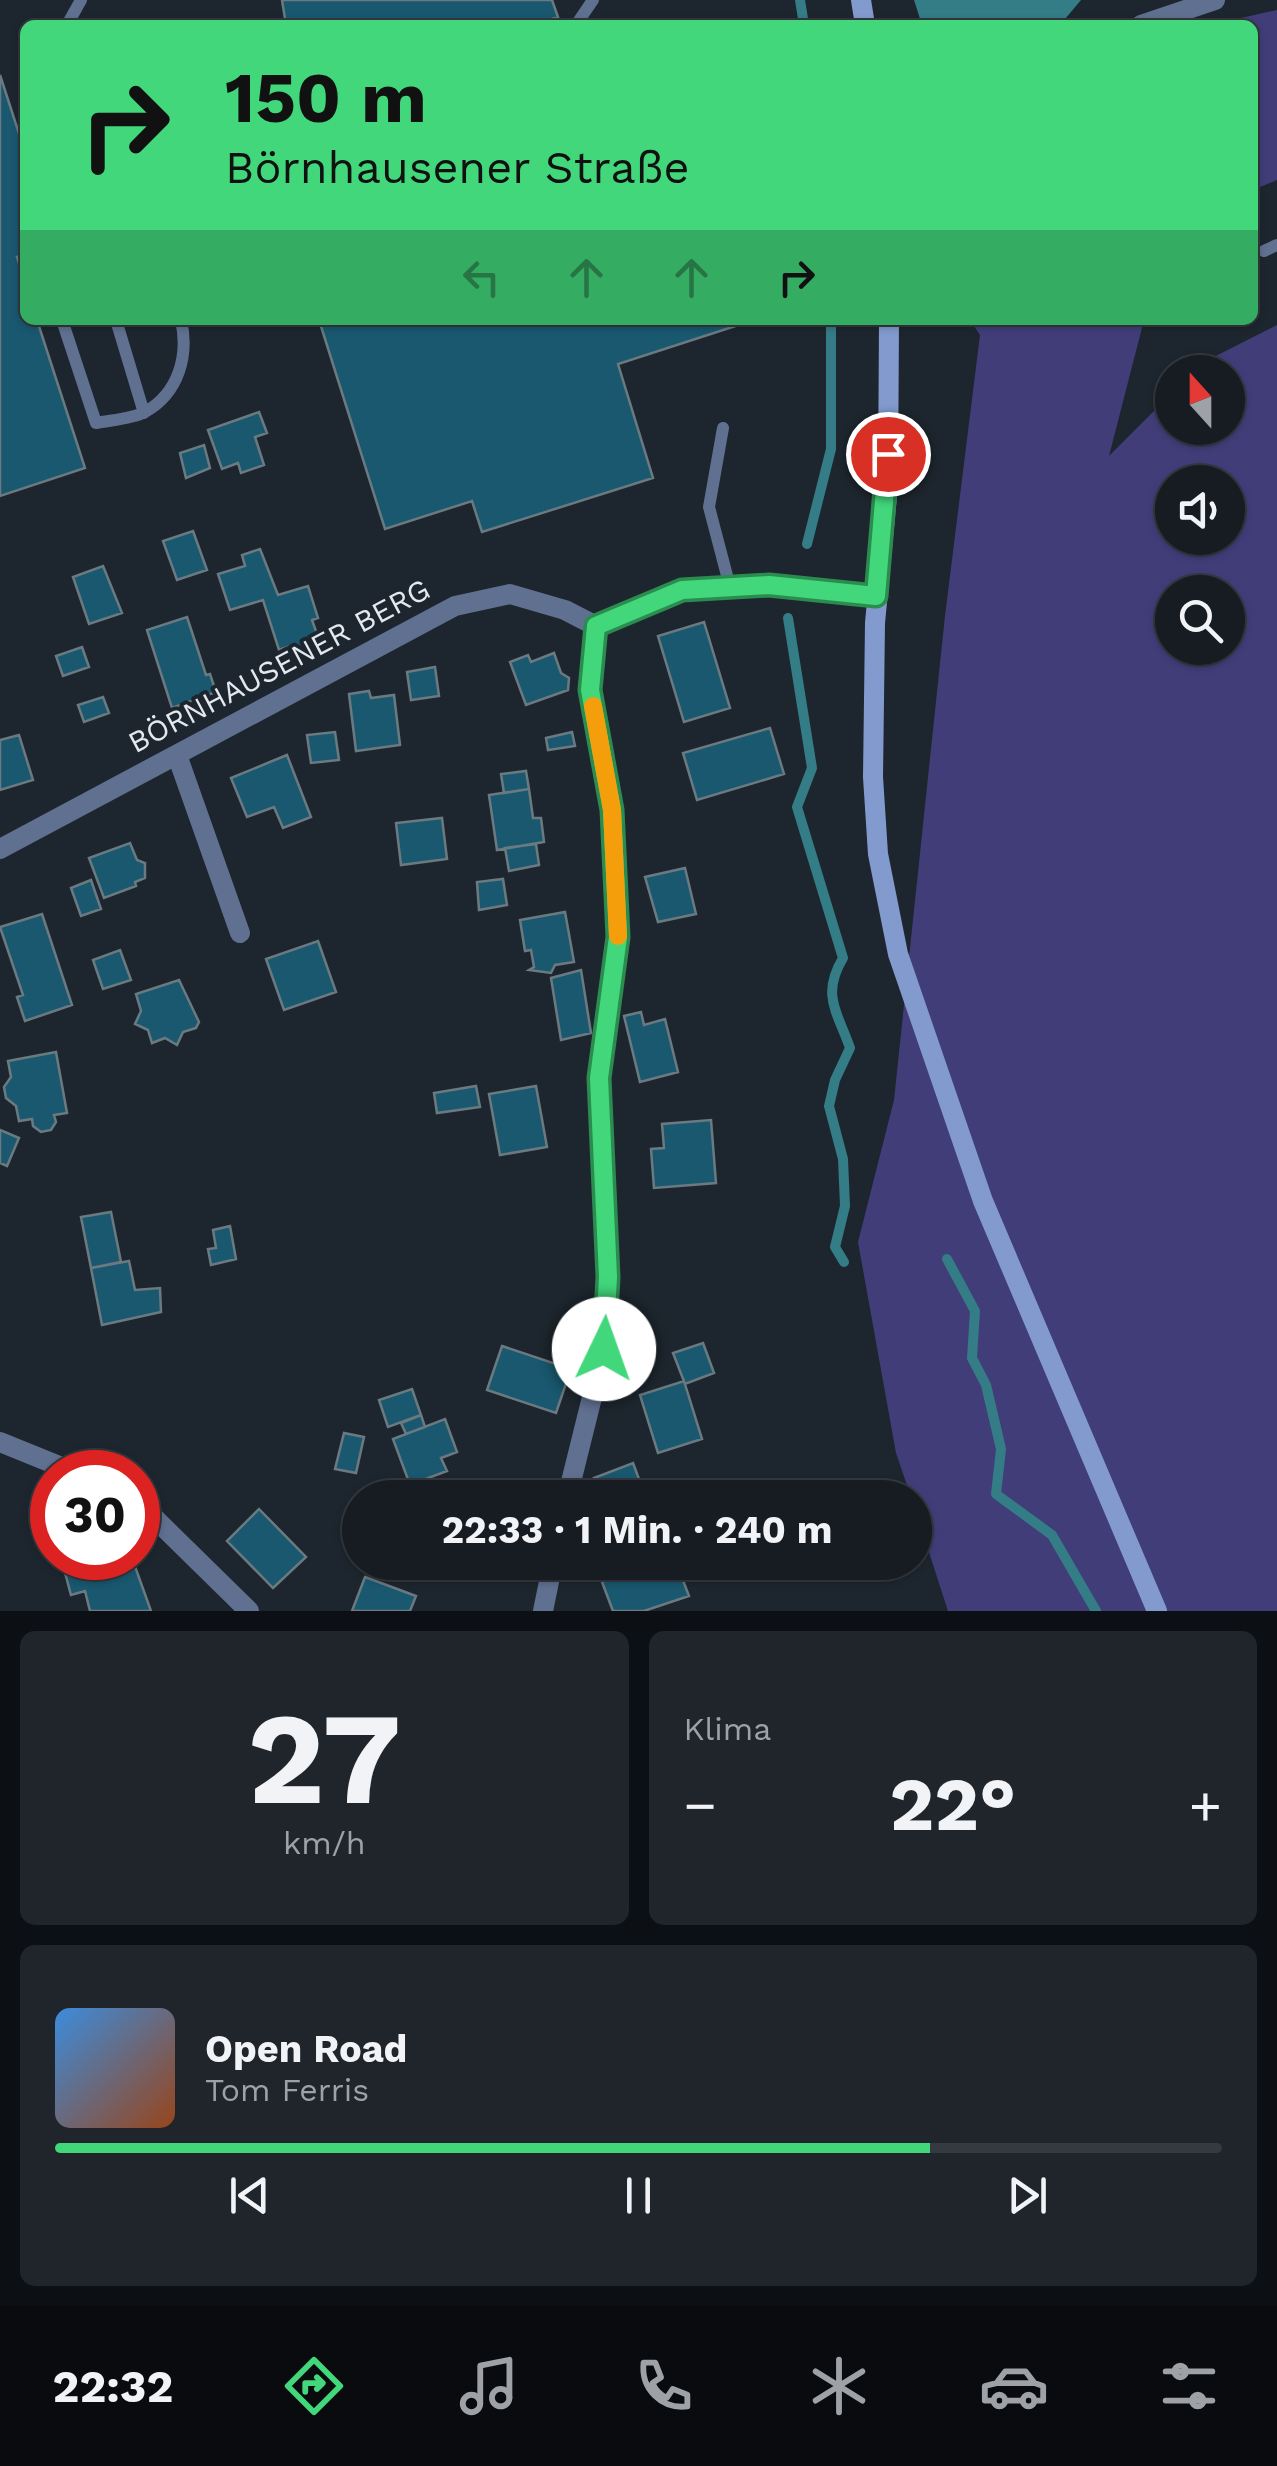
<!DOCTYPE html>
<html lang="de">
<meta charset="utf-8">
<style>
:root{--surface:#161c22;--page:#1f252a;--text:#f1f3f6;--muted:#9ea1a5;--line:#353a40;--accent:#42d77b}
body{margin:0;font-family:"Work Sans",sans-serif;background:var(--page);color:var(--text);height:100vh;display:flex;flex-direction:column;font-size:38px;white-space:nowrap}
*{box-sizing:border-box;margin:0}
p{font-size:32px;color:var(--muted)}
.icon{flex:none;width:55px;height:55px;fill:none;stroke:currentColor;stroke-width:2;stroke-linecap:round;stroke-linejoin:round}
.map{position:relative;height:1611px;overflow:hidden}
.details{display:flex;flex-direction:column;gap:20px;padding:20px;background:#0c0f13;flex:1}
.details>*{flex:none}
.banner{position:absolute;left:20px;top:20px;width:1238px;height:305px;border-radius:15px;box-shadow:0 2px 8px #0004,0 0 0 2px var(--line);background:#42d77b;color:#111;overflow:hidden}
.needle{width:65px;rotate:339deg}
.tools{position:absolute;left:1155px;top:355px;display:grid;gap:20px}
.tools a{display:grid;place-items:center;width:90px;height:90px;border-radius:50%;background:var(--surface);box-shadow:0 2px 8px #0004,0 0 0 2px var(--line);font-size:50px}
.speed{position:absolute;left:30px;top:1450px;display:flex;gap:20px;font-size:50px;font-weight:700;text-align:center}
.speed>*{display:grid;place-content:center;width:130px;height:130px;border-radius:50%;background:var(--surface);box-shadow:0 2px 8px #0004,0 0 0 2px var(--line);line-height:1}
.speed .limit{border:15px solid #d22;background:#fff;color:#111}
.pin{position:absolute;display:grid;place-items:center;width:85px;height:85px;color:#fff;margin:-42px;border:5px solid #fff;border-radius:50%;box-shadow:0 2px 10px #0007}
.me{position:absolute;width:110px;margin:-55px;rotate:3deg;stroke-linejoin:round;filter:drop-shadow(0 0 8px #0008)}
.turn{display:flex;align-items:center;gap:35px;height:210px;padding:0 40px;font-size:45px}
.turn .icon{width:130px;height:130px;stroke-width:2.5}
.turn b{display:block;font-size:70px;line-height:85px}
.lanes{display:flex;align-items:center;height:95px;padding:0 40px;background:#0003;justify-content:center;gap:50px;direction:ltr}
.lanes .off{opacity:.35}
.big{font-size:75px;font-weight:700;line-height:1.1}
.details .widget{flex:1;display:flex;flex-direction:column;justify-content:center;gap:15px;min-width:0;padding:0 35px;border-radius:15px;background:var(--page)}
.details .dial{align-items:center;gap:0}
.dial b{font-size:130px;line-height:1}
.song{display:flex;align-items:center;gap:30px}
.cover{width:120px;height:120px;border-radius:15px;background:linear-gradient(135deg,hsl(210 70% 55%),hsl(20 70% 35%))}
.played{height:10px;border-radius:5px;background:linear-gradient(90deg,var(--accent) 75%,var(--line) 75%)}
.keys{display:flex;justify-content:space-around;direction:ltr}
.heat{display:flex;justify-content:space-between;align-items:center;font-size:55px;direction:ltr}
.details .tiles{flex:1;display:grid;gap:20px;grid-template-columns:1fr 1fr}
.widget:last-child{grid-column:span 2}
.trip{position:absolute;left:342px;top:1480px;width:590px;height:100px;border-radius:50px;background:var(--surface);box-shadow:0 2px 8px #0004,0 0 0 2px var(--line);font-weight:700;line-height:100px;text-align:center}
.dock{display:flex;height:160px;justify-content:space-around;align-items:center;background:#090b0e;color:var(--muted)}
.dock .icon{width:70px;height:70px}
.dock .active{color:var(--accent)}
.dock b{font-size:45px;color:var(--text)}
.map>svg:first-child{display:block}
</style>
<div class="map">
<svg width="1277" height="1611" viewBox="0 0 1277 1611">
<rect width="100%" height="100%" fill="#1d262e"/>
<path fill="#413d79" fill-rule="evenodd" d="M1277,10V180L1253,190L1252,25H1210Z
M970,320H1144L1109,456L1172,393V428H1228V372H1194L1204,362L1277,325V1611H948L915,1509V1498L911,1497L896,1453L858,1242L894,1100L945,616L980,335ZM1172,482H1228V538H1172ZM1172,592H1228V648H1172Z"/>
<path fill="#347c86" d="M914,0H1081L1060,25H922Z"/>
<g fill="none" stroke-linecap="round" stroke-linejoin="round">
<path stroke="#347c86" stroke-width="10" d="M800,0L804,25
M807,544L831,449V320
M788,618L812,768L797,807L843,958C821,995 837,1011 850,1048L835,1080L829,1106L843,1159L845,1206L835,1247L844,1262
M947,1259L975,1311L972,1358L986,1385L1001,1449L996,1494L1052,1535L1096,1611"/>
</g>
<path fill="#19586f" stroke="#6b7a80" stroke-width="2.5" d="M282,0H552L558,17L534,25H286Z
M0,75L25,152V255L17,257L25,282V320H37L85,468L0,496Z
M319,320H754L618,364L653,478L482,532L472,501L385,529Z
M259,412L267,433L255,437L264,465L241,473L238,463L222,469L208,430Z
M204,445L210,468L186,478L180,453Z
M193,531L207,570L177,580L163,541Z
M260,549L278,595L308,586L318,618L312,620L322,648L294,657L290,646L279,650L263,600L230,610L218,574L245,566L242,555Z
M103,566L122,613L89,624L73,577Z
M187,617L206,675L210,674L216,692L172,708L147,630Z
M704,622L730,708L684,722L658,636Z
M82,647L89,667L63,676L56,656Z
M554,653L561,673L569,678L568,690L526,705L510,662L528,655L531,662Z
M435,667L439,696L411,700L407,672Z
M369,691L371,698L394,695L400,745L356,751L349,694Z
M103,697L109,713L84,722L78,705Z
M770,728L784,774L697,800L683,753Z
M335,732L339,760L311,763L307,735Z
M572,732L575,746L548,750L546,738Z
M19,735L33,780L0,790V740Z
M287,755L311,817L283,828L274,807L247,817L231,778Z
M526,771L529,789L504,793L501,774Z
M529,789L533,818H541L544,842L497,850L489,795Z
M442,818L447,859L401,865L396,823Z
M130,843L137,860L145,863V878L135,882L136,886L104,898L89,858Z
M536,844L539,865L509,871L505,848Z
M685,868L696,914L658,922L645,877Z
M503,879L507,905L479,910L477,882Z
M91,880L101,909L81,916L71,888Z
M565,912L574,962L555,965L551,973L529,970L534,967L531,950L525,951L520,920Z
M42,914L72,1005L25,1021L17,997L23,995L0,927Z
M318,941L336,992L284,1010L266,959Z
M120,950L131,980L103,989L93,960Z
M581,970L591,1033L561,1040L551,978Z
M179,980L199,1022L196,1028L183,1032L177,1045L165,1038L152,1043L148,1030L135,1024L141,1011L136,994Z
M641,1012L644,1025L665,1019L678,1072L640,1082L624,1016Z
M56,1052L67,1113L54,1115L56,1122L51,1130L41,1132L33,1126L32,1119L19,1121L16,1106L6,1098L4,1087L11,1077L8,1061Z
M476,1086L480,1107L437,1113L434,1093Z
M536,1086L547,1147L500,1155L489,1094Z
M711,1120L716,1183L654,1188L651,1149L664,1148L662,1124Z
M0,1130L19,1138L7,1166L0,1163Z
M111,1212L121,1262L91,1268L81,1217Z
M230,1226L236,1259L211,1265L208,1249L216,1248L213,1230Z
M129,1261L135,1290L160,1288L161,1312L102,1325L91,1268Z
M703,1343L714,1373L685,1384L673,1353Z
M502,1346L571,1369L556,1413L487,1390Z
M684,1381L702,1439L658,1453L640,1395Z
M412,1389L421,1415L388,1427L379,1400Z
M421,1415L425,1427L406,1434L401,1423Z
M445,1419L457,1452L441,1458L447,1471L410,1485L393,1439Z
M344,1433L364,1437L356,1473L335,1469Z
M633,1463L646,1498H610L604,1482L597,1485L594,1478Z
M259,1509L306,1557L273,1588L227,1541Z
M61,1558H132L151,1611H90L85,1591L71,1595Z
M650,1562H676L689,1596L644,1611H613L602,1582Z
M365,1577L416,1596L410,1611H352Z"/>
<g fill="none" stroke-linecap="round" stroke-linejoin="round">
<path stroke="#607090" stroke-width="12" d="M67,25L81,0
M576,25L593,0
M1264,251L1277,245
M62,320L96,423C111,420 132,419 145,412C179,393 189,355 181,320
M116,320L144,413
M723,428L709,507L730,587"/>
<path stroke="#607090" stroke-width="20" d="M1141,25L1215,0
M177,755L240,933
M0,849L455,606L510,594L565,610L596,626
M0,1442L74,1472
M567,1498L604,1349L608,1277L599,1079L619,937L612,810L590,690L596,626L682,591L769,585L876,595
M138,1502L249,1611
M543,1611L553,1562"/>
<path stroke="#829ace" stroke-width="20" d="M861,0L865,25
M889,320L888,485L875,623L873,777L878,854L898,954L983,1201L1157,1611"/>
</g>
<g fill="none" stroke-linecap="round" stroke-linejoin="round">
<g stroke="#2b8c50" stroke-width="25">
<path id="route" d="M604,1349L608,1277L599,1078L618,937L612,810L590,690L596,626L682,590L769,585L876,596L888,454"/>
</g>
<use href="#route" stroke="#42d77b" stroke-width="18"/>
<path stroke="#f59e0b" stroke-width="18" d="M593,706L612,810L618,936"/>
</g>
<g text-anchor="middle" stroke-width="8" stroke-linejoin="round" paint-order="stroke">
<g font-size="30" fill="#e3e9ef" stroke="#1d262e">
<text transform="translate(279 666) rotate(-28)" y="10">BÖRNHAUSENER BERG</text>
</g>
</g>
</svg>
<div class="tools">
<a><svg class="needle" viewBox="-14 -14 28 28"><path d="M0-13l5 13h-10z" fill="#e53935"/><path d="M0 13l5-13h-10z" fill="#9ea1a5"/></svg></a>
<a><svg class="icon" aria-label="sound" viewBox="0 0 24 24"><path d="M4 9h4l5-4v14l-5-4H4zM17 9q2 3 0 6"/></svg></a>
<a><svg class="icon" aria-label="search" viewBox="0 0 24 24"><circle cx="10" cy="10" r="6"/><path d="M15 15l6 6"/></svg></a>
</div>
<div class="speed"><div class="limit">30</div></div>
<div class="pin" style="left:888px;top:454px;background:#d93025"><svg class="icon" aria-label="arrive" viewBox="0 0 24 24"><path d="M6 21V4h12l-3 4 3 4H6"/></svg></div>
<svg class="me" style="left:604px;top:1349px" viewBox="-20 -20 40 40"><circle r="19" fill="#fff"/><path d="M0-13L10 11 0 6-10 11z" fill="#42d77b"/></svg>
<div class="trip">22:33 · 1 Min. · 240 m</div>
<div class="banner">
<div class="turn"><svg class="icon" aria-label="right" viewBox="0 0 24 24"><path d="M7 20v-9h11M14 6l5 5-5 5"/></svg><div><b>150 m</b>Börnhausener Straße</div></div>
<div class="lanes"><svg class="icon off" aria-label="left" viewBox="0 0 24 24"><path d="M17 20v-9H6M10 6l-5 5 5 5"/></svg><svg class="icon off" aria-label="ahead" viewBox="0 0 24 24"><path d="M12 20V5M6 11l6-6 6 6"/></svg><svg class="icon off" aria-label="ahead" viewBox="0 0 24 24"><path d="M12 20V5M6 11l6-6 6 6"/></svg><svg class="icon" aria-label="right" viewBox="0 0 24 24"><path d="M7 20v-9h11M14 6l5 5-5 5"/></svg></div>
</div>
</div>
<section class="details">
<div class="tiles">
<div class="widget dial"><b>27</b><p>km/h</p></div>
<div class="widget"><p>Klima</p>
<div class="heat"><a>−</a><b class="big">22°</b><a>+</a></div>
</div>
<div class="widget">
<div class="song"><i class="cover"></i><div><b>Open Road</b><p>Tom Ferris</p></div></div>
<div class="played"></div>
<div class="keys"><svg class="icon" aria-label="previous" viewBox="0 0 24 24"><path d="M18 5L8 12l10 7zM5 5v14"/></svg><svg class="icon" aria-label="pause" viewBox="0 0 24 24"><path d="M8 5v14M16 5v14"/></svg><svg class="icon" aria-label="next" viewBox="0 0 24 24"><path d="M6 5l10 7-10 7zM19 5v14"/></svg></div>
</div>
</div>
</section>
<nav class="dock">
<b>22:32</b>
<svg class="icon active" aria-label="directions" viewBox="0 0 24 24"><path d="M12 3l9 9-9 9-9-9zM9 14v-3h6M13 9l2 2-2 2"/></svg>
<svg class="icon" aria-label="music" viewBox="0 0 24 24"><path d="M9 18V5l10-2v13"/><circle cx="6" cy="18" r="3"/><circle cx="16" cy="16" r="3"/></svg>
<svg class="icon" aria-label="phone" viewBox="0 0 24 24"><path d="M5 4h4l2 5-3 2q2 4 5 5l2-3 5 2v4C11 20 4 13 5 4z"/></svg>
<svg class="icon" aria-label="climate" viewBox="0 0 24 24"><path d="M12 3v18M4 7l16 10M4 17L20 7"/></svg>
<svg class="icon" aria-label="car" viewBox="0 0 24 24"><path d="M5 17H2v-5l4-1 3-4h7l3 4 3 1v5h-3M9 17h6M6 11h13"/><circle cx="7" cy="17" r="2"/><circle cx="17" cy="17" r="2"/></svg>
<svg class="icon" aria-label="filters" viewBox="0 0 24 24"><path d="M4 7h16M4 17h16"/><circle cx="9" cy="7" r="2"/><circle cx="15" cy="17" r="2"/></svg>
</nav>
